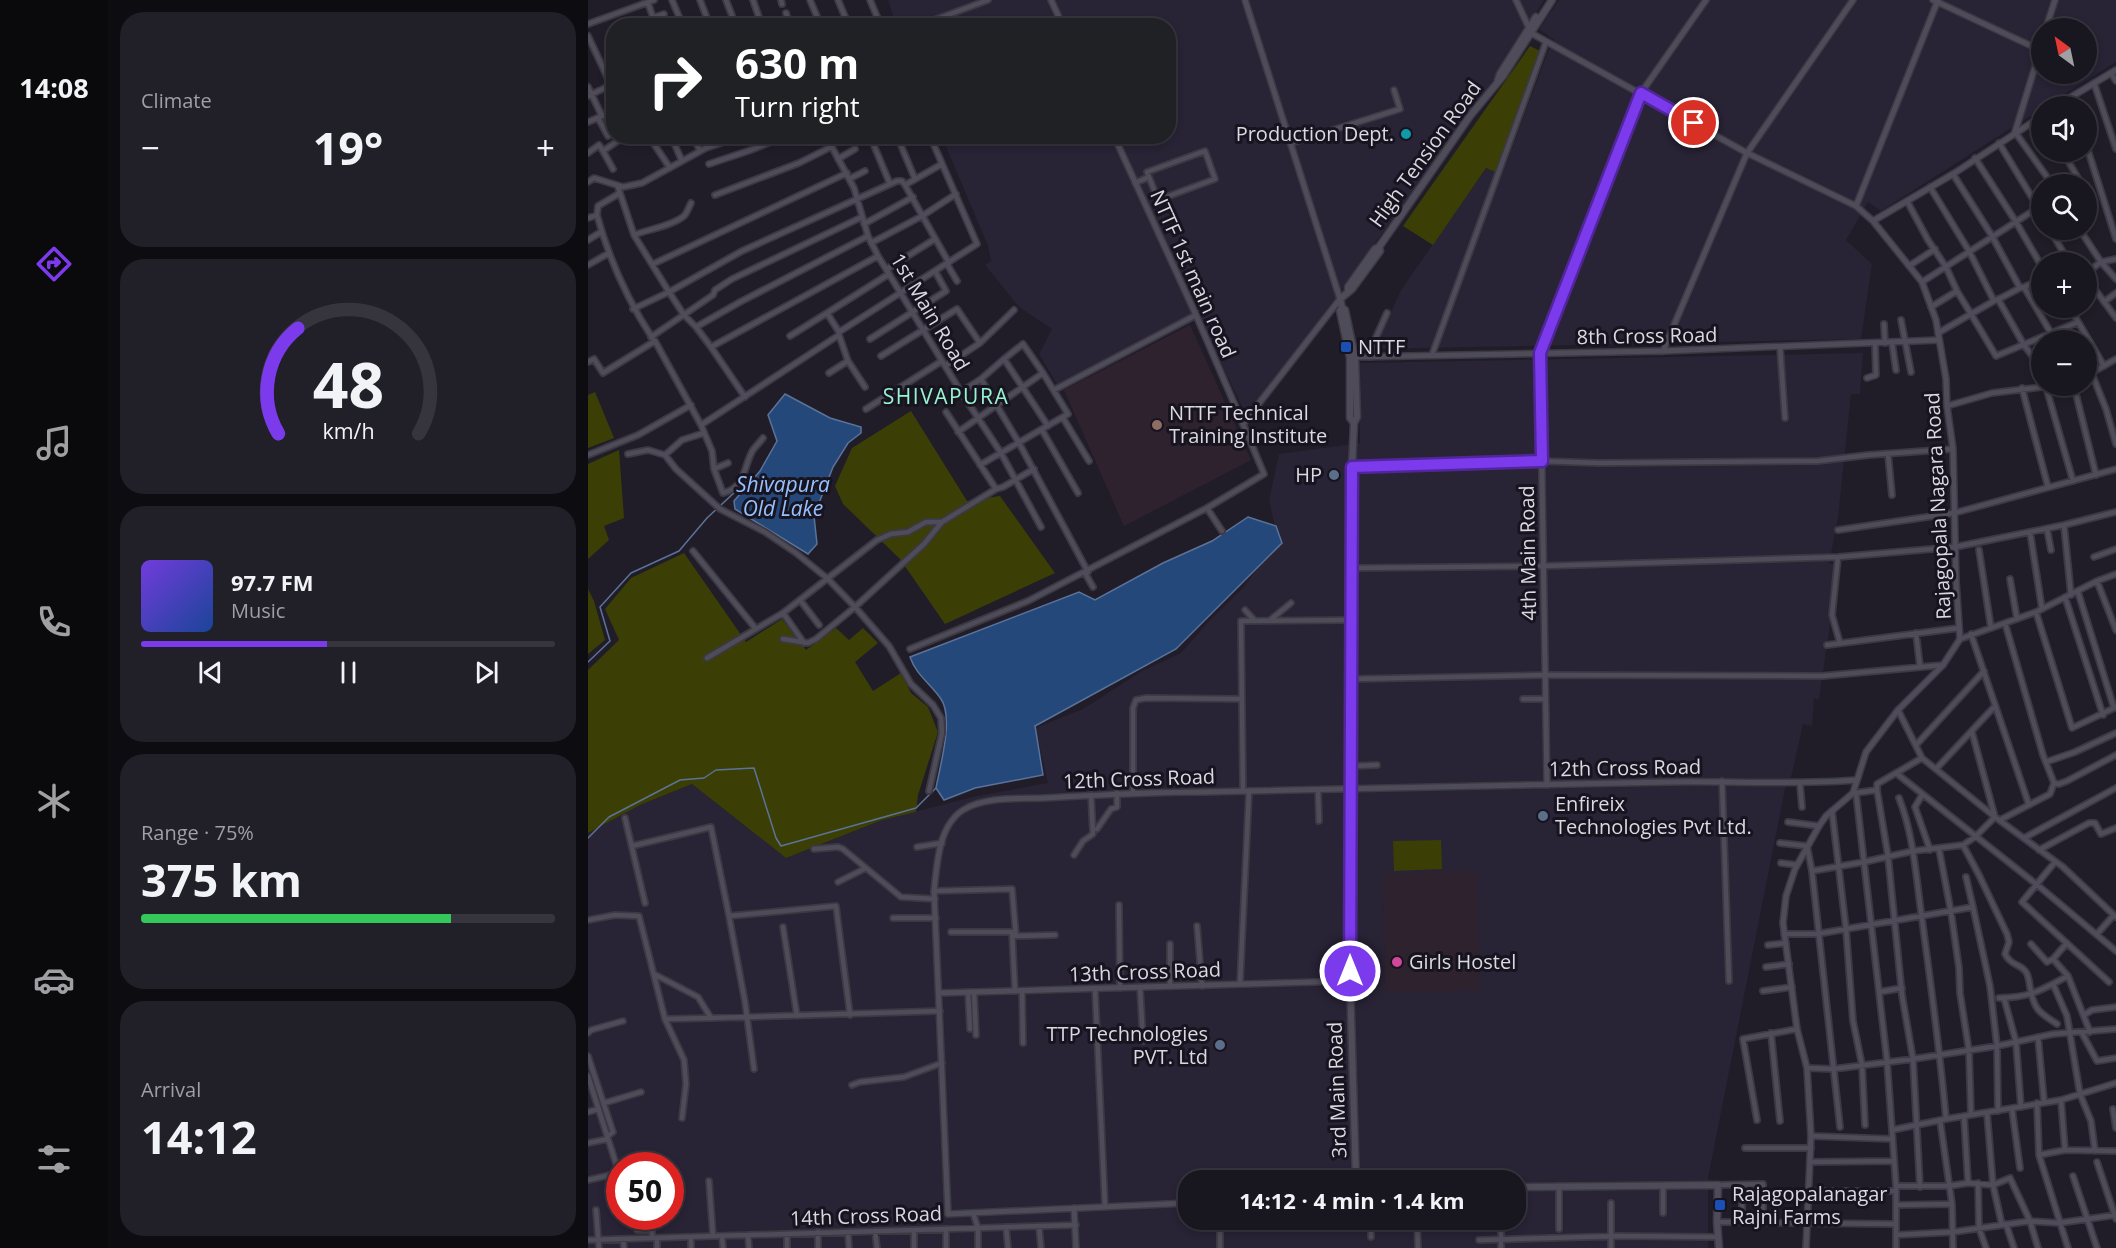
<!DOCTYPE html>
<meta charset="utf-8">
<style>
:root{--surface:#18161f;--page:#211f28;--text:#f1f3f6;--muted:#9f9fa4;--line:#36353d;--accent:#7c3aed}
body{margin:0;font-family:"Open Sans",sans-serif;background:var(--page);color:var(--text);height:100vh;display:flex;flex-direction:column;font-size:22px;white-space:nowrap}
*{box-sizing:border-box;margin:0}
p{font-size:20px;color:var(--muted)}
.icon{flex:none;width:33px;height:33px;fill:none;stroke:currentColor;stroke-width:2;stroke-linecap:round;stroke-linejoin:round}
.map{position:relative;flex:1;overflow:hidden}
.sheet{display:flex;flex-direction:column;gap:12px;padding:12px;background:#0d0c11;width:480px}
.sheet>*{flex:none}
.banner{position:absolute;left:18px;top:18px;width:570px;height:126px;border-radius:24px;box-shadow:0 3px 9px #0003,0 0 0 2px var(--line);background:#202124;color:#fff;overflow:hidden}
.needle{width:39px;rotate:327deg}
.controls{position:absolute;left:1443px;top:18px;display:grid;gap:12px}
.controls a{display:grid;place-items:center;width:66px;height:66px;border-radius:50%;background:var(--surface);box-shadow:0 3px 9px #0003,0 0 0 2px var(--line);font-size:30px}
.speed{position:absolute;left:18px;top:1152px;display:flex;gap:12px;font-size:30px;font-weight:700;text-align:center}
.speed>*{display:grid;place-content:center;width:78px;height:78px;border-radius:50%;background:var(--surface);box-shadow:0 3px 9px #0003,0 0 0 2px var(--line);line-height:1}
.speed .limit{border:9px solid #d22;background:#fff;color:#111}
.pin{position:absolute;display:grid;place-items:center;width:51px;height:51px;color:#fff;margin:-26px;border:3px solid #fff;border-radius:50%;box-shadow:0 2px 6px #0007}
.me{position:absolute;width:66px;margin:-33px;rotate:0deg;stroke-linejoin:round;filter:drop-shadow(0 0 4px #0008)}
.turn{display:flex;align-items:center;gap:21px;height:126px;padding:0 30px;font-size:27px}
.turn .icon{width:78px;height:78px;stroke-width:2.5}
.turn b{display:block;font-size:42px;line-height:51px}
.big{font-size:45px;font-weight:700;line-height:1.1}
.sheet .tile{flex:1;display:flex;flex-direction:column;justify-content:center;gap:9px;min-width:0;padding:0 21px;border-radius:24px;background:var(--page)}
.sheet .dial{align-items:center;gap:0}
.dial svg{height:156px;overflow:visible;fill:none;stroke:var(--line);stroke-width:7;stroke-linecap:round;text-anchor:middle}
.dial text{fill:var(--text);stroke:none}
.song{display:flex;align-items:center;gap:18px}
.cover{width:72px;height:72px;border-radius:9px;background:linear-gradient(135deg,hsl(260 70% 55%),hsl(220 70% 35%))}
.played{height:6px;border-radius:3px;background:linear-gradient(90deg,var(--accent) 45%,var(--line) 45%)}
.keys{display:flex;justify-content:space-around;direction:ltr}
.heat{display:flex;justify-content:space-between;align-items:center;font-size:33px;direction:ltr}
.charge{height:9px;border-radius:4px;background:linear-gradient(90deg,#34c759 75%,var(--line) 0)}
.trip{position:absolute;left:590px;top:1170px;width:348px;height:60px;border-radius:24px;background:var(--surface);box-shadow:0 3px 9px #0003,0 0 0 2px var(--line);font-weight:700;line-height:60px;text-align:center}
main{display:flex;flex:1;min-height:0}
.tab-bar{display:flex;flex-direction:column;width:108px;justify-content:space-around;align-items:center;background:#0a090c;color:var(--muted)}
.tab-bar .icon{width:42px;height:42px}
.tab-bar .current{color:var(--accent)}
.tab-bar b{font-size:27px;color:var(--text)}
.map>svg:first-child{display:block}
</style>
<main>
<nav class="tab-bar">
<b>14:08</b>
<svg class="icon current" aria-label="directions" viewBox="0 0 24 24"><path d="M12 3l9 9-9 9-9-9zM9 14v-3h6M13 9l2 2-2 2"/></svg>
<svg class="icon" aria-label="music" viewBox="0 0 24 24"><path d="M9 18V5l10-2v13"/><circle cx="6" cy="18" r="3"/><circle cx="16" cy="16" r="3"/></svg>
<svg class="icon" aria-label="phone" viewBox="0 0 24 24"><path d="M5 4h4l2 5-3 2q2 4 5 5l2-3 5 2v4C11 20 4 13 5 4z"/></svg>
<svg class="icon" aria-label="climate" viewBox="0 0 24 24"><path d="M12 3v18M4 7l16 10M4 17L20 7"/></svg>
<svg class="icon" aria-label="car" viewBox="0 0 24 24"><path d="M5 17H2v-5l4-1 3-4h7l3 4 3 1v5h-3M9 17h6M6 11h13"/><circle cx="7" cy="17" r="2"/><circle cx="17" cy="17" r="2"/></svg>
<svg class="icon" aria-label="filters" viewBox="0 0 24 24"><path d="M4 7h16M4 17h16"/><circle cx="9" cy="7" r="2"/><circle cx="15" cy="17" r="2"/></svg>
</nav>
<section class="sheet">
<div class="tile"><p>Climate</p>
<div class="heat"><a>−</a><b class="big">19°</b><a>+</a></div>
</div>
<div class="tile dial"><svg viewBox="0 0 100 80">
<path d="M14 69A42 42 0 1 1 86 69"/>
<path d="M14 69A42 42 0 0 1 24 15" stroke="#7c3aed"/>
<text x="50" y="56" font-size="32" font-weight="700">48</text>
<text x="50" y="72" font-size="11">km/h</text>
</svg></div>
<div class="tile">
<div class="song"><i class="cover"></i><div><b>97.7 FM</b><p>Music</p></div></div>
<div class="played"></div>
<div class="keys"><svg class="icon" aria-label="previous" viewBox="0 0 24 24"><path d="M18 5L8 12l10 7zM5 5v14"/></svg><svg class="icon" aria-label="pause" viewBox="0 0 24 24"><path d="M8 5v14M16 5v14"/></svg><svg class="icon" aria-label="next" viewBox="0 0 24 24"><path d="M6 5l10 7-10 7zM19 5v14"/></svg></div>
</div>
<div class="tile"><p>Range · 75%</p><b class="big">375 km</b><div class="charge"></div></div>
<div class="tile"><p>Arrival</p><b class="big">14:12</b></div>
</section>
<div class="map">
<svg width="1528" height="1248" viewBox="0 0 1528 1248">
<rect width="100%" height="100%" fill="#201d29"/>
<path fill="#282335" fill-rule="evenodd" d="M300,0H956L917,66L681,388L658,414L611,319L470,386L451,354L464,329L431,307L397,265L403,261L400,246L354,137L580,136V26L308,25Z
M971,0H1528V62L1457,106H1454L1453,109L1293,211L1280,202L1258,240L1284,264L1273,339L786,349L813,290L898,168L914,174L959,54L966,40L951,29ZM1454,28H1498V74H1454Z
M1275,353L1272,394H1263L1250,518L1241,564H1251L1231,699H1226L1224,726L1215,724L1204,774L1197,789L1120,1178V1248H0V834L2,832L52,805L104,784L198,858L294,820L389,796L460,783L447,728L495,709L554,671L593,653L622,620L655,588L690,540L681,500L691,454L772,443L771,363ZM32,1166H82V1216H32ZM600,1180H927V1220H600Z"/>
<path fill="#2f222f" d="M602,325L663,460L536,526L476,390Z
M889,871L892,990L798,993L795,874Z"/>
<path fill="#3b3f05" d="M942,46L952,51L908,172L898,168L845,245L815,226Z
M7,392L26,438L0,448V395Z
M323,411L379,501L412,496L467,573L357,624L312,559L255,504L247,486L264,448Z
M31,450L36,518L16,526L21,540L0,559V464Z
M96,553L158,642L194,619L218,650L248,628L261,640L275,628L290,643L267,662L285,691L313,673L323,693L340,707L350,732L330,795L328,812L294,820L198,858L104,784L52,805L0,833V670L31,640L17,609L43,578Z
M0,589L6,601L17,640L0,654Z
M853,840L854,869L806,871L805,841Z"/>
<path fill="#25487a" stroke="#5b7399" stroke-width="1.5" d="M197,394L242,418L273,427V433L260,443L245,467L226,516L229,544L220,554L147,509L146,501L172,471L189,441L180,415Z
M660,517L688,526L694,543L588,649L447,726L455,775L387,788L356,800L348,788C352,766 366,718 353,699C343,684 328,675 322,657L491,592L507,600L575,563L624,541Z"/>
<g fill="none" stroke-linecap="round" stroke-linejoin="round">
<path stroke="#5b7399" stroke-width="1.5" d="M0,662L22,641L12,607L43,573L91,551L119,518L163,477
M0,838L21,817L92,780L116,778L128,770L166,768L188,838L193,846L328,808L348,788"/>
<g stroke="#3c3943" stroke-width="8">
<path id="minor" d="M84,0L95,26
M112,0L122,26
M138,0L148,26
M165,0L174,26
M193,0L194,4
M222,0L233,26
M250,0L261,26
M282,0L293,26
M60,3L68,26
M198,13L202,26
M0,24L66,0
M49,26L50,23L76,14
M330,26L400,0
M0,36L23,85L0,96
M1523,73L1528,81
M1506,83L1528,149
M0,87L14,116
M1483,97L1486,106
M10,118L20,136
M0,122L26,111
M1427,132L1464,184
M83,136L94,161
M105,136L112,151
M238,136L266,188L280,236L290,256L373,392L413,453L453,527
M282,136L302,184
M309,136L327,179
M62,138L82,168
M703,143L812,109L806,90
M1411,143L1454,214
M1498,144L1528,239
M15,151L25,169
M1475,152L1491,180L1487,184
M0,153L11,145L15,151L37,136
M1387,158L1428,222L1454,267
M250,159L267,149
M121,164L163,150L197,136
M1365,174L1404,236L1432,288L1436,287L1467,340
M261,179L277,171
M0,182L6,178L35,187L54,183L118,148L145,139V136
M547,183L561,177L570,200L627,179L617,151L559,172L561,177
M317,185L354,164
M30,187L46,235L81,292L45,309
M1342,187L1381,251L1406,301L1383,314L1408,356L1490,322
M127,195L211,163L243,147
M1319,201L1340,240L1358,267L1369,291L1383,314L1350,333
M9,215L10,206L32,193
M0,218L9,215C21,259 40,301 65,339
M276,224L325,197
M1462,230L1481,262
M1492,230L1513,262L1528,279
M46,235C61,229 84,226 96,216C99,213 101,207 103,203
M0,240L13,232
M283,243L334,216L368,194
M65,264L259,173
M359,264L369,281
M0,265L21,253
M1321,266L1347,249
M299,269L347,239
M1498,273L1513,262L1528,259
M1498,277L1528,318
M1334,282L1454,205
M1436,287L1454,279
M1410,299L1436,345L1451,365
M1409,300L1432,288
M1516,302L1528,293
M1343,307L1369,291
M1482,308L1516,366
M1313,320L1323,372
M1296,324L1297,343
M108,327L96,315L81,292L154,251L309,181H314L317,185L361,263
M251,332L239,313L301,274
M251,335L260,361L277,387
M202,336L239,313
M63,337L125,295L127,290L144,279L274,217
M282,339L358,291L347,271
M392,343L426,310
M1304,343L1308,370
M123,347L108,327L152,302L280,236
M1192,347L1197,418
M844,355L958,42
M293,356L369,309L392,343L357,366
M782,357L786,342L799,313
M416,359L435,344L455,373
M0,362L6,359L15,373L67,341L113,425L124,451L126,469L135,493C158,488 156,464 165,450C168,446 172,442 175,438
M241,373L260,361
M1504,374L1518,409L1528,444
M1498,376L1528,359
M1279,378L1288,375L1287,344
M393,379L431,443L500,572
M1486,386L1508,475
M1458,387L1485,481
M1434,388L1460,487
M466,390L608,315
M373,392L393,379L416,359L460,426
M157,397L123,347L290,256
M1359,406L1404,393L1462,386
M278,409L354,361
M358,412L408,489
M475,418L501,461
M113,425L251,335V332L389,244L342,136
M454,430L490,493
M370,432L455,373L480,414L392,465
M40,454L60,450L77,455L88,469L132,509L177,532L208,553L240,579L267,607L301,646L323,684L345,705L353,718L354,733L341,791
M1300,454L1304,495
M0,455L50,435L103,405
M77,455L94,440L116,433
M764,467L954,461L1011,463L1230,461L1280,455L1365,449
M126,469L140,463
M619,508L634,531
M1476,525L1483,595
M1459,529L1463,550
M1250,530L1366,513L1528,469
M1442,532L1454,609
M1391,550L1403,628
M105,551L168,629
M1250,557L1244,615L1252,643
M1506,557L1528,549
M764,568L955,566L1250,557L1367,547L1476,525L1528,512
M497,573L505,587
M1422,579L1429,619
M1509,581L1528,630
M1490,592L1526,708
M1477,597L1515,715
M212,600L231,625
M657,610L667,621
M1448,612L1484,728L1528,707
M195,613L216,643
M681,621L703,603
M1328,633L1332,667
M1383,634L1441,805
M195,639L220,643L228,639L267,607L336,544L354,522
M1372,639L1448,612L1509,581L1528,574
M1239,645L1371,628
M322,649L440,601L619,508L676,474L655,424
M119,658L195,613L289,540L303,534L320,532L338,522H354L408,489L415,487L446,469
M764,679L957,675L1234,676L1355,665
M935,699H957
M1310,710L1334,758L1407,817L1475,867L1528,917
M1328,745L1396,671
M1458,762L1487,752L1528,733
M764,766L789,765
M1348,769L1407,706
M1308,773L1453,888L1528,951
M1134,781L1141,981
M1466,783L1471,784L1479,781L1528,755
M1212,784L1214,807
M730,790L731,821
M1289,790L1300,856L1314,995L1325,1059L1332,1187
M655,791L653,621L764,620
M545,792V708L548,700L558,698L654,699
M1267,793L1289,790V784L1334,758
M1268,793L1299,1061L1308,1186V1248
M1334,795L1327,807L1342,850
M1311,798C1326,836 1328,878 1334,919C1343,985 1352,1052 1358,1119
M1244,811L1258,929L1265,1021L1274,1065L1277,1125
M37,818L57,903
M1412,820L1462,794L1466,783L1455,755L1417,623
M1200,822L1231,826
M509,829L523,809L529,807V793
M1436,838L1528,788
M1192,843L1219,846L1224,871L1252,1127
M1375,845L1391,875L1419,934L1421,942L1417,954C1424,967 1432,963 1438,972C1441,977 1441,981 1442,987C1446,1009 1450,1012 1469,1024
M44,846L123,827L141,916
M329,847L354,843
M226,849L250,847L255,849L313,897L347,899
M1351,849L1363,912L1371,968L1372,993L1381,1051L1383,1115
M1451,850L1501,823H1507L1513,834L1528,828
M486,855L495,841L505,834L503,795
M1467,862L1434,902L1521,982
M1193,863L1209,865
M1224,871L1276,862L1325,851L1375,845L1387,837L1407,817L1384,732
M1378,877L1385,907
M250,882L278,868
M346,891L424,889L428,936L467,935
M531,905L532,988
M305,918H348
M0,920L27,915L51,916L77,1019L96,1060L98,1084L94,1118
M609,926L614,986
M195,927L209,1016
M363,932H424L427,991
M1196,934H1229L1385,907L1402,986L1409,1046L1410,1111
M1509,934L1526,915
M1443,944L1459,962L1465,959L1479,943
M1180,945L1198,943
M1465,959L1480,976L1502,1032
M1178,967L1201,964
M66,974L110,997L123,1018L352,1011
M652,984L661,791
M1465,984L1479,1016L1492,1094L1503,1121L1507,1151
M582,986V944
M552,987L555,1041
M507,989L517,1206
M434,991L435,1043
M1175,991L1204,987
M380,992L382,1029
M386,992L388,1035
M1291,992L1314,988
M1411,998C1444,997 1451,991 1480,976
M1416,998L1428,1042L1433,1107
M1496,1015L1504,1010L1528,1007
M77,1019L123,1018
M0,1033L3,1030L35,1021
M1183,1033L1192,1121
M1494,1033L1509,1061L1528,1058
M1450,1037L1456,1101
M0,1056L25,1132L20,1136
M1219,1068L1245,1069L1325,1059L1409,1046L1465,1034L1528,1029
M166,1069L157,1002L141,916L248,906L262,1015
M0,1076L31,1173L0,1180
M264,1085L272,1082L316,1077L354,1063
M1473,1100L1477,1150
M16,1103L53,1092
M1449,1103L1451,1155L1480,1248
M1424,1109L1432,1168
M1525,1109L1528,1128
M0,1112L11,1109
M1399,1113L1405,1185L1414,1225
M1376,1116L1380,1183
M1169,1120L1155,1039L1209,1029
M1352,1120L1364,1204L1365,1248
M1304,1130L1358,1119L1473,1100L1528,1083
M1223,1136L1304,1139
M0,1143L20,1139
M1157,1148H1223
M1451,1155L1477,1150L1528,1151
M1223,1162L1306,1161
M1509,1162L1528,1219
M1485,1176L1509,1248
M121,1181L125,1236
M1390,1183L1391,1228L1398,1248
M1130,1185L1175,1184V1222
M1308,1186H1361L1380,1183L1405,1185L1422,1178L1442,1221L1450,1248
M1221,1191H1307
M1023,1203V1248
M1308,1205L1364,1204
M8,1210L11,1248
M385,1213L390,1228V1248
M1075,1213V1186
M783,1220V1237
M829,1220L830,1248
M1129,1222L1308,1224
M1154,1222V1185
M1418,1224L1426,1248
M451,1226L453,1248
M418,1227L420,1248
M358,1229V1248
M971,1229V1186
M49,1230H64V1238
M326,1230V1248
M287,1231L289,1248
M260,1232L261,1248
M199,1234V1248
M160,1235L161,1248
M1308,1235L1365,1232L1442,1221L1471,1223L1528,1215
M134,1236L135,1248
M103,1237V1248
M69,1238V1248
M35,1239L36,1248
M0,1240L488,1225
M891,1240L1030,1236L1130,1237
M230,1248V1232
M632,1248V1220
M913,1248V1220"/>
</g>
<g stroke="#3c3943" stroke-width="8">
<path id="tertiary" d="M463,0L475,26
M928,0L941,28
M1345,0L1452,50
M1458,28L1467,0
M943,33L1159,153L1268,206L1285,221L1334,282L1348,320L1358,379L1359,406L1365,449L1368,581L1372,639L1355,665L1310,710L1278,752L1265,793L1238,816L1231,826L1207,869L1198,896L1195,923L1209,1029L1219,1068L1223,1136L1218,1248
M1468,106L1528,70
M1427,132L1454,44
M526,136L608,315L655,424L752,299L657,0
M1268,206L1350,0
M1285,221L1365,174L1454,116
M1075,351L1159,153L1265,0
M767,357L1075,351L1351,340
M959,785L952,353L1053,93L1118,0
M352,993L762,981
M600,1203L360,1214L346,891C349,865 350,826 375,810C397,796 432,799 457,798C510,795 563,792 616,792C771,790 926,786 1081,782C1144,781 1206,785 1269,780
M486,1208L488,1248"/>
</g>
<g stroke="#3c3943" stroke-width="9">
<path id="secondary" d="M910,80L912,74L948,17
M760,291V287L787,249L791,247L882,116L915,76L964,0
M754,308L757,310L767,357L769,417L766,423L764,467L762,981L768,1180
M766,423L762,418V358L752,311L754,308L752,299L764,289L792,251L791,247
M927,1187L1130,1185L1129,1222L1131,1248"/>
</g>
<use href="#minor" stroke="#4f4c59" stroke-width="4.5"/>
<use href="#tertiary" stroke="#4f4c59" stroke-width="5"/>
<use href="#secondary" stroke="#4f4c59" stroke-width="6"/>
</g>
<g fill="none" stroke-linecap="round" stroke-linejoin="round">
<g stroke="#51269a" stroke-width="15">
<path id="route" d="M762,971L764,467L954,461L952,353L1053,93L1106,123"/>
</g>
<use href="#route" stroke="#7c3aed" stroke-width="10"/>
</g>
<circle fill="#0f9aa8" stroke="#171420" stroke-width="2" cx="818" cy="134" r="6"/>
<g fill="#1a4fb4" stroke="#171420" stroke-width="2">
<rect x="752" y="341" width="12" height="12" rx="3"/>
<rect x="1126" y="1199" width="12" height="12" rx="3"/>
</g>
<circle fill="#8d6e63" stroke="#171420" stroke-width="2" cx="569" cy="425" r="6"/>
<g fill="#5c6f8a" stroke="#171420" stroke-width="2">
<circle cx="746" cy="475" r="6"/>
<circle cx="955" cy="816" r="6"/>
<circle cx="632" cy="1045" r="6"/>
</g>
<circle fill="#d1479c" stroke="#171420" stroke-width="2" cx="809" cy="962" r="6"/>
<g text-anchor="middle" stroke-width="6" stroke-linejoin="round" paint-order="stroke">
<g font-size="20" fill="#dad8e0" stroke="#171420" text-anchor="start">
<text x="806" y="141" text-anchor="end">Production Dept.</text>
<text x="770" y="354">NTTF</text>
<text x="581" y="420">NTTF Technical<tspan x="581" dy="23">Training Institute</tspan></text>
<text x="734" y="482" text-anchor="end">HP</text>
<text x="967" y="811">Enfireix<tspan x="967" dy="23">Technologies Pvt Ltd.</tspan></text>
<text x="821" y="969">Girls Hostel</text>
<text x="620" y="1041" text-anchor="end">TTP Technologies<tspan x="620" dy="23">PVT. Ltd</tspan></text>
<text x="1144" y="1201">Rajagopalanagar<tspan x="1144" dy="23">Rajni Farms</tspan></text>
</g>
<g font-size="20" fill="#dad8e0" stroke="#171420">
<text transform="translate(837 154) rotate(-54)" y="7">High Tension Road</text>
<text transform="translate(605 274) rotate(66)" y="7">NTTF 1st main road</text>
<text transform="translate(342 312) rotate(59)" y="7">1st Main Road</text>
<text transform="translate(1059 336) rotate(-1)" y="7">8th Cross Road</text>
<text transform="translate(1350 506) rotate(-93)" y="7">Rajagopala Nagara Road</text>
<text transform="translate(940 553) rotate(-91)" y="7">4th Main Road</text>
<text transform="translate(1037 768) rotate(-1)" y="7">12th Cross Road</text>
<text transform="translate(551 779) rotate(-2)" y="7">12th Cross Road</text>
<text transform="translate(557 972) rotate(-2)" y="7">13th Cross Road</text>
<text transform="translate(749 1090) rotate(-92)" y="7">3rd Main Road</text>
<text transform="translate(278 1216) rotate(-2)" y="7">14th Cross Road</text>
</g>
<g font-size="21" letter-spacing="1.5" fill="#98f3d1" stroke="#171420">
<text x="358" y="404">SHIVAPURA</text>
</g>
<g font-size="21" font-style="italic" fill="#96c1fe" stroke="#171420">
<text x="195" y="492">Shivapura<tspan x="195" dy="24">Old Lake</tspan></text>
</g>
</g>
</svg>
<div class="controls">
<a><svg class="needle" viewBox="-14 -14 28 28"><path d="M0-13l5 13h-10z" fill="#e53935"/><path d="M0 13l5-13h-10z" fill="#9f9fa4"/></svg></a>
<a><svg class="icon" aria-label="sound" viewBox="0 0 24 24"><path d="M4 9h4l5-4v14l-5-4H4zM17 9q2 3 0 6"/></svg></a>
<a><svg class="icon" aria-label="search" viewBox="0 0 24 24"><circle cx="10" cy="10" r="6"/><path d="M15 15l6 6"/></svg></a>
<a>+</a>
<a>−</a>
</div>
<div class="speed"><div class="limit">50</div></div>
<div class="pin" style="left:1106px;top:123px;background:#d93025"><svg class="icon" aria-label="arrive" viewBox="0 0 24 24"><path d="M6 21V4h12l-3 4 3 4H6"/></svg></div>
<svg class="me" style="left:762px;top:971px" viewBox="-20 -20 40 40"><circle r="17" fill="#7c3aed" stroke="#fff" stroke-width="3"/><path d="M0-11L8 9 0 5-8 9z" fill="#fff"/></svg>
<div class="trip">14:12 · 4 min · 1.4 km</div>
<div class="banner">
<div class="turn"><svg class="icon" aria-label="right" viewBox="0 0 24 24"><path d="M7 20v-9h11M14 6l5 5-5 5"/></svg><div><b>630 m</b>Turn right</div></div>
</div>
</div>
</main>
